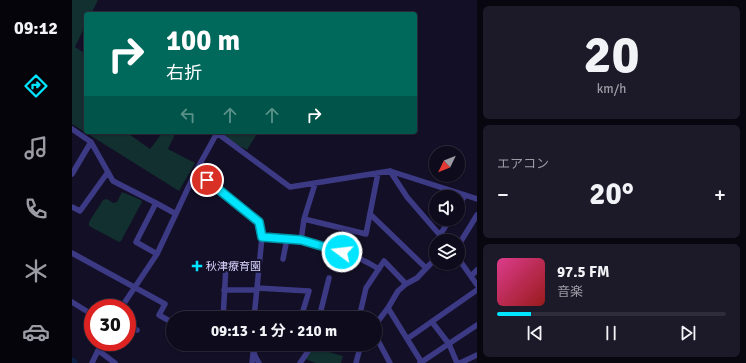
<!DOCTYPE html>
<html lang="ja">
<meta charset="utf-8">
<style>
:root{--surface:#0e0b1c;--page:#1c1929;--text:#f1f3f6;--muted:#9b9ba3;--line:#2e2b3b;--accent:#00e5ff}
body{margin:0;font-family:Signika,"Noto Sans JP",sans-serif;background:var(--page);color:var(--text);height:100vh;display:flex;flex-direction:column;font-size:15px;white-space:nowrap}
*{box-sizing:border-box;margin:0}
p{font-size:13px;color:var(--muted)}
.icon{flex:none;width:22px;height:22px;fill:none;stroke:currentColor;stroke-width:2;stroke-linecap:round;stroke-linejoin:round}
.map{position:relative;flex:1;overflow:hidden}
.details{display:flex;flex-direction:column;gap:6px;padding:6px;background:#08060f;width:269px}
.details>*{flex:none}
.hud{position:absolute;left:12px;top:12px;width:333px;height:122px;border-radius:4px;box-shadow:0 1px 3px #0004,0 0 0 1px var(--line);background:#00695c;color:#fff;overflow:hidden}
.needle{width:26px;rotate:227deg}
.fabs{position:absolute;left:357px;top:146px;display:grid;gap:8px}
.fabs a{display:grid;place-items:center;width:36px;height:36px;border-radius:50%;background:var(--surface);box-shadow:0 1px 3px #0004,0 0 0 1px var(--line);font-size:20px}
.speed{position:absolute;left:12px;top:299px;display:flex;gap:8px;font-size:20px;font-weight:700;text-align:center}
.speed>*{display:grid;place-content:center;width:52px;height:52px;border-radius:50%;background:var(--surface);box-shadow:0 1px 3px #0004,0 0 0 1px var(--line);line-height:1}
.speed .limit{border:6px solid #d22;background:#fff;color:#111}
.pin{position:absolute;display:grid;place-items:center;width:34px;height:34px;color:#fff;margin:-17px;border:2px solid #fff;border-radius:50%;box-shadow:0 1px 4px #0007}
.me{position:absolute;width:44px;margin:-22px;rotate:285deg;stroke-linejoin:round;filter:drop-shadow(0 0 3px #0008)}
.turn{display:flex;align-items:center;gap:14px;height:84px;padding:0 16px;font-size:18px}
.turn .icon{width:52px;height:52px;stroke-width:2.5}
.turn b{display:block;font-size:28px;line-height:34px}
.lanes{display:flex;align-items:center;height:38px;padding:0 16px;background:#0003;justify-content:center;gap:20px;direction:ltr}
.lanes .off{opacity:.35}
.big{font-size:30px;font-weight:700;line-height:1.1}
.details .card{flex:1;display:flex;flex-direction:column;justify-content:center;gap:6px;min-width:0;padding:0 14px;border-radius:6px;background:var(--page)}
.details .dial{align-items:center;gap:0}
.dial b{font-size:52px;line-height:1}
.song{display:flex;align-items:center;gap:12px}
.cover{width:48px;height:48px;border-radius:6px;background:linear-gradient(135deg,hsl(330 70% 55%),hsl(0 70% 35%))}
.played{height:4px;border-radius:2px;background:linear-gradient(90deg,var(--accent) 15%,var(--line) 15%)}
.keys{display:flex;justify-content:space-around;direction:ltr}
.heat{display:flex;justify-content:space-between;align-items:center;font-size:22px;direction:ltr}
.trip{position:absolute;left:94px;top:311px;width:216px;height:40px;border-radius:20px;background:var(--surface);box-shadow:0 1px 3px #0004,0 0 0 1px var(--line);font-weight:700;line-height:40px;text-align:center}
main{display:flex;flex:1;min-height:0}
.menu{display:flex;flex-direction:column;width:72px;justify-content:space-around;align-items:center;background:#06040b;color:var(--muted)}
.menu .icon{width:28px;height:28px}
.menu .active{color:var(--accent)}
.menu b{font-size:18px;color:var(--text)}
.map>svg:first-child{display:block}
</style>
<main>
<nav class="menu">
<b>09:12</b>
<svg class="icon active" aria-label="directions" viewBox="0 0 24 24"><path d="M12 3l9 9-9 9-9-9zM9 14v-3h6M13 9l2 2-2 2"/></svg>
<svg class="icon" aria-label="music" viewBox="0 0 24 24"><path d="M9 18V5l10-2v13"/><circle cx="6" cy="18" r="3"/><circle cx="16" cy="16" r="3"/></svg>
<svg class="icon" aria-label="phone" viewBox="0 0 24 24"><path d="M5 4h4l2 5-3 2q2 4 5 5l2-3 5 2v4C11 20 4 13 5 4z"/></svg>
<svg class="icon" aria-label="climate" viewBox="0 0 24 24"><path d="M12 3v18M4 7l16 10M4 17L20 7"/></svg>
<svg class="icon" aria-label="car" viewBox="0 0 24 24"><path d="M5 17H2v-5l4-1 3-4h7l3 4 3 1v5h-3M9 17h6M6 11h13"/><circle cx="7" cy="17" r="2"/><circle cx="17" cy="17" r="2"/></svg>
</nav>
<div class="map">
<svg width="405" height="363" viewBox="0 0 405 363">
<rect width="100%" height="100%" fill="#130f26"/>
<path fill="#12302f" d="M0,0H26L19,14H14V24L3,47L14,54V132H54L78,149L91,132H104L96,149L123,163L107,191L0,124Z
M141,132H186L175,150Z
M50,192L69,200L70,202L49,241L47,242L17,226V222L31,200L35,199L41,203L45,202Z
M239,347L271,356L269,363H244L233,359Z"/>
<g fill="none" stroke-linecap="round" stroke-linejoin="round">
<path stroke="#0a1f44" stroke-width="9" d="M0,362L1,363"/>
<path stroke="#3d3a85" stroke-width="5.5" d="M0,129L19,142L41,181L84,203
M124,171L187,222L190,237L182,318
M318,171L335,197L373,241
M0,174L19,142
M0,207L8,211L36,172
M386,207L393,195
M298,214L354,268
M232,219L294,234L306,173
M368,235L378,219
M190,237C231,241 272,247 307,269
M229,241L232,219L243,184
M386,246L405,215
M0,253L93,304L87,315L101,323
M85,254L64,242L84,203L104,214
M386,258L405,285
M211,259L215,239
M399,276L405,270
M185,288L237,291L230,314
M152,290H185
M0,302L21,315
M49,308L85,254L124,171L145,133L218,187L318,171L405,199
M316,308L350,363
M150,314L226,313L253,318
M151,318L154,266L187,267
M247,318L257,278
M287,318L294,288L312,261L334,284
M360,322L377,344L385,363
M55,324L65,330
M303,325L316,308L326,291L334,284L345,278L364,258
M303,335L318,363
M335,339L405,290
M151,344L181,349L239,347L240,344
M111,349L114,344
M27,351L43,363
M182,352L183,356L187,363
M20,363L30,342
M180,363L182,344
M228,363L239,347
M284,363L289,344
M348,363L405,325
M388,363L405,355"/>
</g>
<g fill="none" stroke-linecap="round" stroke-linejoin="round">
<g stroke="#0095a6" stroke-width="10">
<path id="route" d="M135,180L187,222L190,237L229,240L270,252"/>
</g>
<use href="#route" stroke="#00e5ff" stroke-width="7"/>
</g>
<path fill="#00e5ff" stroke="#130f26" stroke-width="1.5" d="M123 260h4v4h4v4h-4v4h-4v-4h-4v-4h4z"/>
<g text-anchor="middle" stroke-width="4" stroke-linejoin="round" paint-order="stroke">
<g font-size="11" fill="#d9d4ff" stroke="#130f26" text-anchor="start">
<text x="134" y="270">秋津療育園</text>
</g>
</g>
</svg>
<div class="fabs">
<a><svg class="needle" viewBox="-14 -14 28 28"><path d="M0-13l5 13h-10z" fill="#e53935"/><path d="M0 13l5-13h-10z" fill="#9b9ba3"/></svg></a>
<a><svg class="icon" aria-label="sound" viewBox="0 0 24 24"><path d="M4 9h4l5-4v14l-5-4H4zM17 9q2 3 0 6"/></svg></a>
<a><svg class="icon" aria-label="layers" viewBox="0 0 24 24"><path d="M12 4l9 5-9 5-9-5zM3 14l9 5 9-5"/></svg></a>
</div>
<div class="speed"><div class="limit">30</div></div>
<div class="pin" style="left:135px;top:180px;background:#d93025"><svg class="icon" aria-label="arrive" viewBox="0 0 24 24"><path d="M6 21V4h12l-3 4 3 4H6"/></svg></div>
<svg class="me" style="left:270px;top:252px" viewBox="-20 -20 40 40"><circle r="17" fill="#00e5ff" stroke="#fff" stroke-width="3"/><path d="M0-11L8 9 0 5-8 9z" fill="#fff"/></svg>
<div class="trip">09:13 · 1 分 · 210 m</div>
<div class="hud">
<div class="turn"><svg class="icon" aria-label="right" viewBox="0 0 24 24"><path d="M7 20v-9h11M14 6l5 5-5 5"/></svg><div><b>100 m</b>右折</div></div>
<div class="lanes"><svg class="icon off" aria-label="left" viewBox="0 0 24 24"><path d="M17 20v-9H6M10 6l-5 5 5 5"/></svg><svg class="icon off" aria-label="ahead" viewBox="0 0 24 24"><path d="M12 20V5M6 11l6-6 6 6"/></svg><svg class="icon off" aria-label="ahead" viewBox="0 0 24 24"><path d="M12 20V5M6 11l6-6 6 6"/></svg><svg class="icon" aria-label="right" viewBox="0 0 24 24"><path d="M7 20v-9h11M14 6l5 5-5 5"/></svg></div>
</div>
</div>
<section class="details">
<div class="card dial"><b>20</b><p>km/h</p></div>
<div class="card"><p>エアコン</p>
<div class="heat"><a>−</a><b class="big">20°</b><a>+</a></div>
</div>
<div class="card">
<div class="song"><i class="cover"></i><div><b>97.5 FM</b><p>音楽</p></div></div>
<div class="played"></div>
<div class="keys"><svg class="icon" aria-label="previous" viewBox="0 0 24 24"><path d="M18 5L8 12l10 7zM5 5v14"/></svg><svg class="icon" aria-label="pause" viewBox="0 0 24 24"><path d="M8 5v14M16 5v14"/></svg><svg class="icon" aria-label="next" viewBox="0 0 24 24"><path d="M6 5l10 7-10 7zM19 5v14"/></svg></div>
</div>
</section>
</main>
